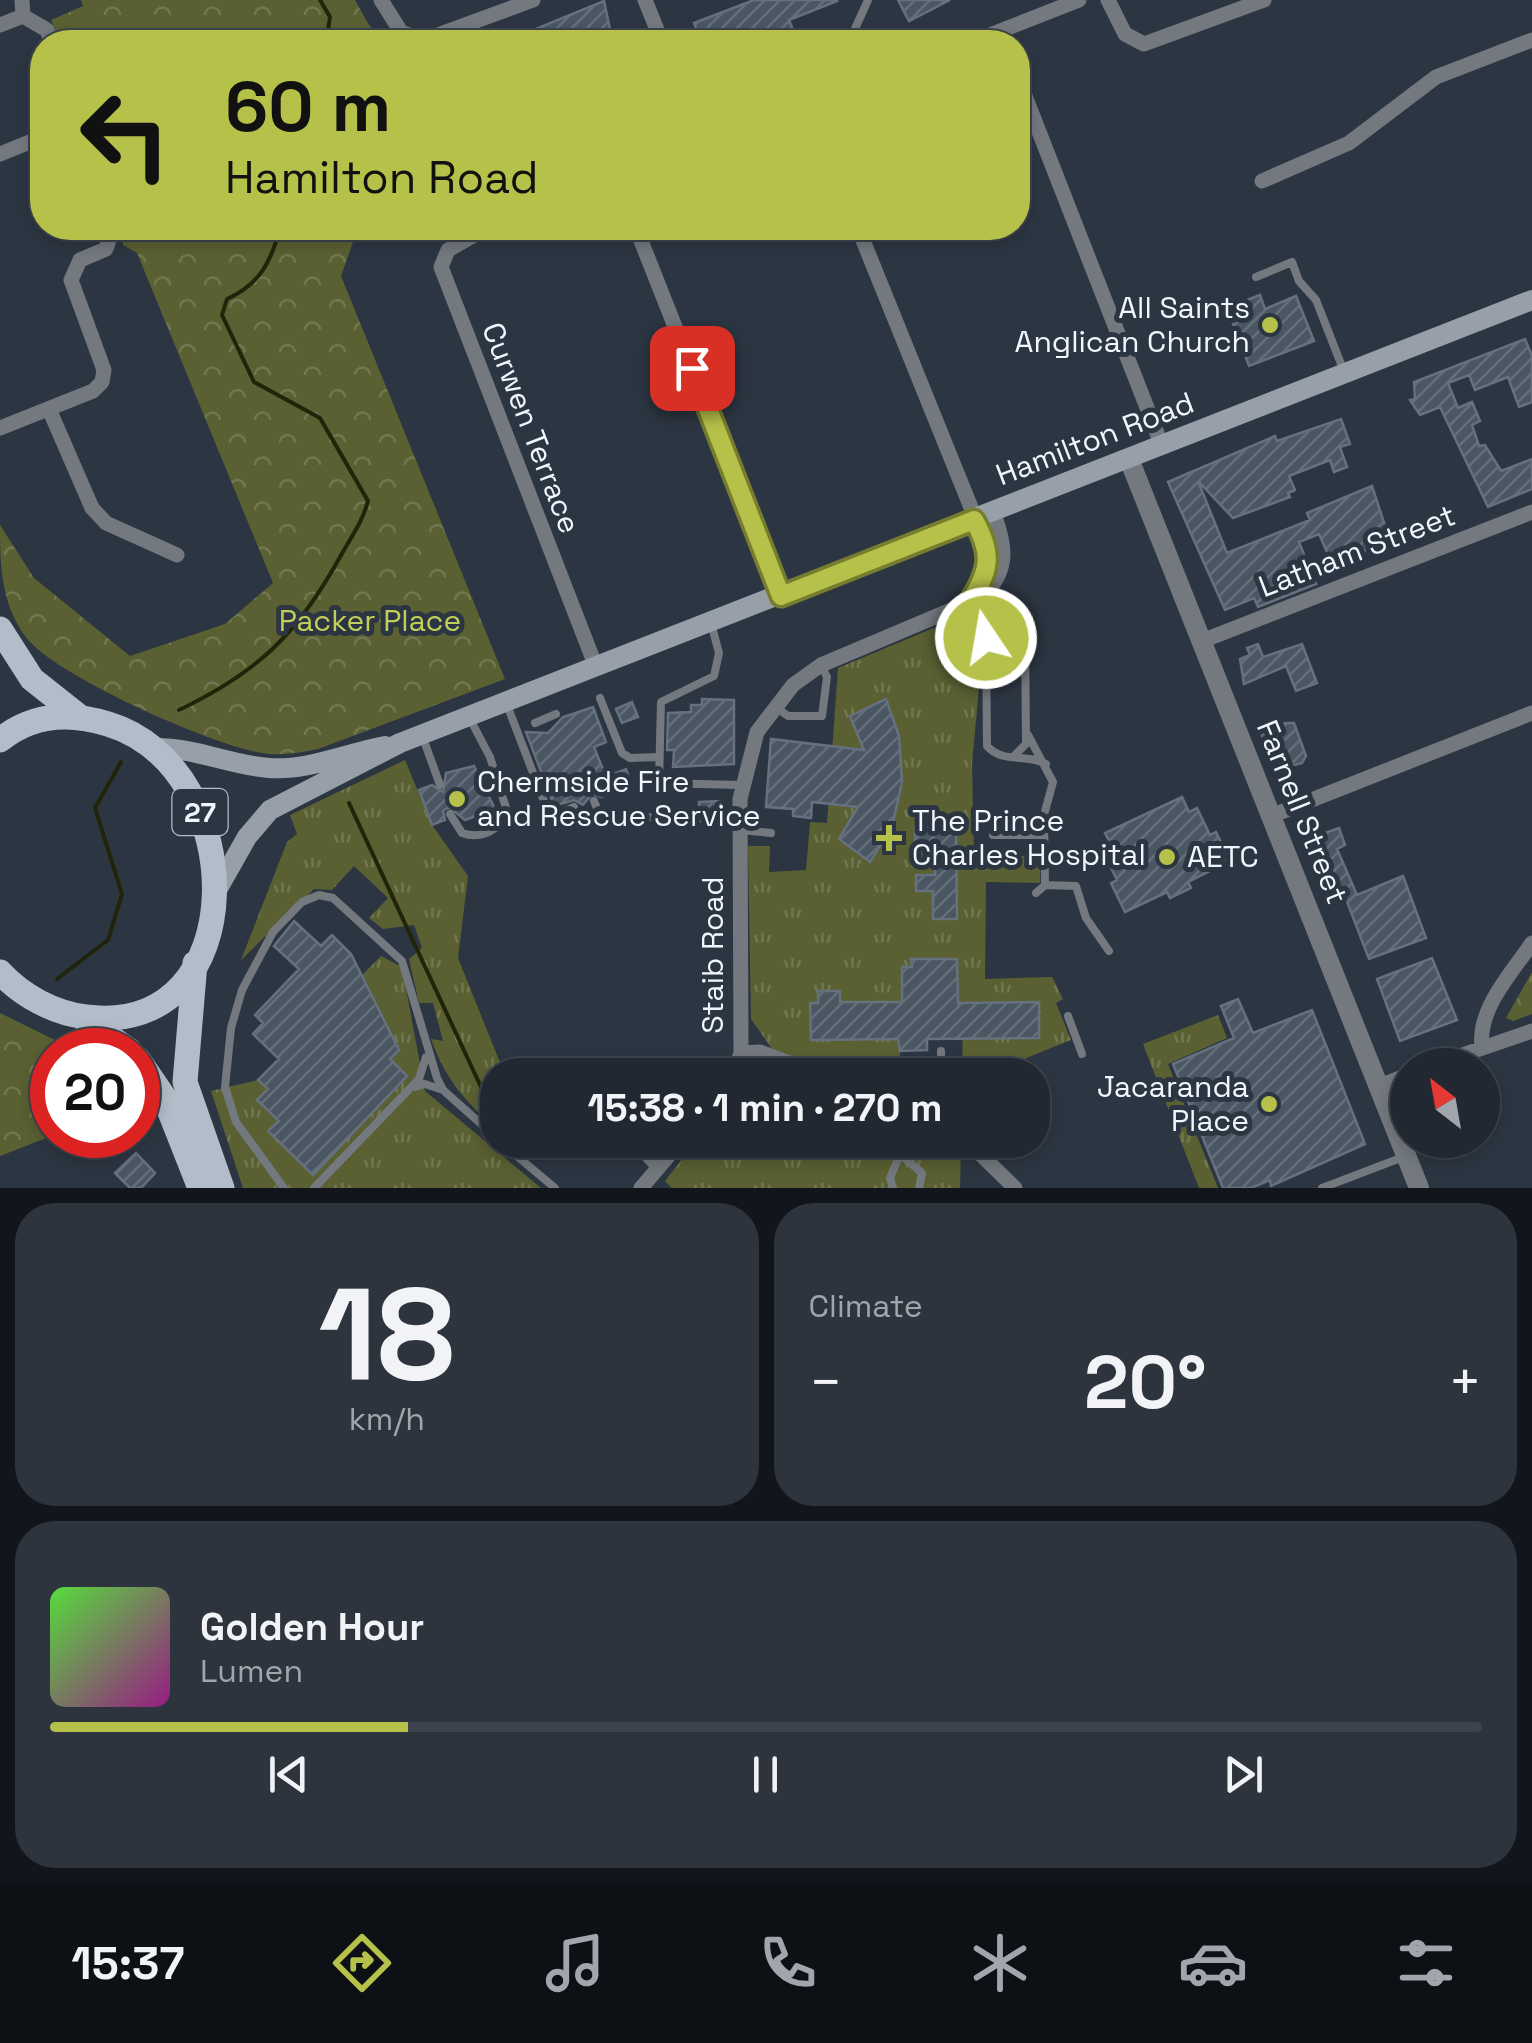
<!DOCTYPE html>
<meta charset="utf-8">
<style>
:root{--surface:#212832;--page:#2d343e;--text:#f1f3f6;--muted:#a2a6ac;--line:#3e444d;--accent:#b6c149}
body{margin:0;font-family:"Space Grotesk",sans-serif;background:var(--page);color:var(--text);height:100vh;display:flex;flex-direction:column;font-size:38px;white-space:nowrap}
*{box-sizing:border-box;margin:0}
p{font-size:32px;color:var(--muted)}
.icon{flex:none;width:55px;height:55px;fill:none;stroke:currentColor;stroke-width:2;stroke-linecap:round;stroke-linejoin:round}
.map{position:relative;height:1188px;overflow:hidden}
.sheet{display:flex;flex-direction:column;gap:15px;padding:15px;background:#12161c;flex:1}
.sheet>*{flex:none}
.banner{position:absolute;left:30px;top:30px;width:1000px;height:210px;border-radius:40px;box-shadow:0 5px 15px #0003,0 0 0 2px var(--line);background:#b6c149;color:#111;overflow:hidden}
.needle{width:65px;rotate:329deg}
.tools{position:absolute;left:1390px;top:1048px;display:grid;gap:20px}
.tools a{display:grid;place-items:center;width:110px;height:110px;border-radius:50%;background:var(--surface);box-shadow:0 5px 15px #0003,0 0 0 2px var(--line);font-size:50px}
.speed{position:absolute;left:30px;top:1028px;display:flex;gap:20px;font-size:50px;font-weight:700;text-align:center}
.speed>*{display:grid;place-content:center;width:130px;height:130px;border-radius:50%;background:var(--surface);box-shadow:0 5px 15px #0003,0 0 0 2px var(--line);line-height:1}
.speed .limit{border:15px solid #d22;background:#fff;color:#111}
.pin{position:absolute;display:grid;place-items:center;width:85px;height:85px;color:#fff;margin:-42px;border-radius:20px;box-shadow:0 5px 15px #0006}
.me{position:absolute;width:110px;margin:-55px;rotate:348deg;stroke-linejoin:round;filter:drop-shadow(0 0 8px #0008)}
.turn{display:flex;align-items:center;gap:35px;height:210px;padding:0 30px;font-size:45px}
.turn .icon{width:130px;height:130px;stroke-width:2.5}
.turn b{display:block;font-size:70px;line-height:85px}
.big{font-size:75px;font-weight:700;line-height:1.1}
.sheet .tile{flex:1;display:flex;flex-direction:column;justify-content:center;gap:15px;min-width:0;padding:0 35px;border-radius:40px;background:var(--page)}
.sheet .dial{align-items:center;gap:0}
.dial b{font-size:130px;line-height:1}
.song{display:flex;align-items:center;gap:30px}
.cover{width:120px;height:120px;border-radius:15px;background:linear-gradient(135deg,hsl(110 70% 55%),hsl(310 70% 35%))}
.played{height:10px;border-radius:5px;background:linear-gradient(90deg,var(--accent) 25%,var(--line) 25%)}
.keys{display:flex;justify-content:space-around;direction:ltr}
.heat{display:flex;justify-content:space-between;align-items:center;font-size:55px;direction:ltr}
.sheet .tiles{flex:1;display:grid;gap:15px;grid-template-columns:1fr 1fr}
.tile:last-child{grid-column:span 2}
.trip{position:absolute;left:480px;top:1058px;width:570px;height:100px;border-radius:40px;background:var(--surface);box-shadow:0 5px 15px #0003,0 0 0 2px var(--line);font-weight:700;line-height:100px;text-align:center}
.menu{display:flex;height:160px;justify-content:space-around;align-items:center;background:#0d1014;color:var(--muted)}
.menu .icon{width:70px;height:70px}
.menu .active{color:var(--accent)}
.menu b{font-size:45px;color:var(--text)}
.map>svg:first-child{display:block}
</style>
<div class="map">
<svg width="1532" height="1188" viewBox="0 0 1532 1188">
<defs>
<pattern id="grass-tufts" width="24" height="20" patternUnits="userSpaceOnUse" patternTransform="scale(2.5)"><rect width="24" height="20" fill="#5a6032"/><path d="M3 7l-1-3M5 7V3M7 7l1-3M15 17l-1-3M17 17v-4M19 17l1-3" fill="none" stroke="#727751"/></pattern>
<pattern id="park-crowns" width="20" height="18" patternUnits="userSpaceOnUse" patternTransform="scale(2.5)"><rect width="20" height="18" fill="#5a6032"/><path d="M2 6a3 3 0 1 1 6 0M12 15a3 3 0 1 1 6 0" fill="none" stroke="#727751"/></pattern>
<pattern id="building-hatch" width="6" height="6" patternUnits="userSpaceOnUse" patternTransform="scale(2.5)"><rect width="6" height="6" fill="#4a5662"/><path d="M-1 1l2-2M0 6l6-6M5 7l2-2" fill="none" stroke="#646f79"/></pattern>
</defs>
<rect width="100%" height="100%" fill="#2c3642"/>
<path fill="url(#grass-tufts)" d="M960,617L980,625L983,646L972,763L974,856H1040V883L986,882L985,979L1052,977L1063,999L1056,1003L1071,1040L1009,1065L1010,1075H962L963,1019H950L951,1039H928L927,1049L900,1051V1064L918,1065L919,1075H845L772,1049L751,1019L748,846H770L769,872L806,870L810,822L827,823L838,668Z
M405,760L432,825L468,876L458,958L505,1075H498L497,1131C465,1099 447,1083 431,1039L443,1041L433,1003H419L409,959L422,948L414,925L383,929L369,918L388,898L354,866L332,890L314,889L241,960L287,842L297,834L290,815Z
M381,956L402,967L425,1091L541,1188H243L211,1091L258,1080Z
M1218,1015L1227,1038L1168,1064L1218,1188H1199L1143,1044Z
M697,1140H951L961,1146L960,1188H672L665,1181Z"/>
<path fill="url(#park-crowns)" d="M81,0H355L369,25L385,42H60L51,20L83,6Z
M123,228H358L341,276L505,679L318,749C297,753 278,757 257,752C208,743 53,675 25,636C1,603 0,564 0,525L34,578L130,656L225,624L273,583L137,253L123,245Z
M1532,972V1014L1513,1021L1506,1018Z
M0,1013L75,1050H52L54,1135L0,1156Z"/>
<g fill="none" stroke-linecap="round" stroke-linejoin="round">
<path stroke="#212408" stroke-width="4" d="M320,0L330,17L326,42
M179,710C259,672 298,633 340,557C351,537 362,523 368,501L320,418L254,382L222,315L227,299C260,284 271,262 280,228
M349,803L494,1115
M57,979L108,940L122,894L95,808L121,762"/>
</g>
<path fill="url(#building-hatch)" stroke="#65717e" stroke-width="2.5" d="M754,0H836L837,1L789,20L798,42H701L694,23Z
M898,0H950L909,21Z
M604,1L610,29L578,42H504Z
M1260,295L1265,309L1296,296L1314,341L1249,366L1227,308Z
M1525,339L1532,356V402L1519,407L1508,377L1475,390L1469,375L1448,383L1458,408L1472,402L1480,421L1472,425L1479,446L1485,445L1501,471L1532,459V489L1488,507L1440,407L1420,415L1410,400L1415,399L1414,382Z
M1341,419L1350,444L1340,447L1347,467L1334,472L1330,460L1289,476L1295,490L1288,493L1290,497L1233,518L1198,481L1227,553L1310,520L1307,513L1372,486L1390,541L1350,556L1351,560L1334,568L1319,534L1299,542L1316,584L1258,607L1254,598L1225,610L1168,482L1275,436L1277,441Z
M1258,644L1263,657L1302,644L1317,683L1296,691L1286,666L1244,684L1240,659L1250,655L1247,648Z
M702,699L734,700V764L673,767L674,750H667L668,713L691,712V705H702Z
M886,699L899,736L902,782L892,827L870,862L839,839L858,807L812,802L811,818L793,816V809L766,807L771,739L864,750L850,716Z
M632,702L638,717L622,723L616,709Z
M593,707L606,742L594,747L602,767L608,776L626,769L632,785L601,797L592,794L583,805L574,800L554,806L526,732L548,733L563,717Z
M1285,723H1294L1306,756L1302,763L1274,770L1262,735Z
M474,766L495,809L465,820L449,807L443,811L445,820L432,825L419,790L432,785L443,792L446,773Z
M1182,797L1189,812L1197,808L1210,835L1216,832L1230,861L1188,882L1191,888L1170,898L1167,892L1125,912L1111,883L1117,880L1104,853L1113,848L1105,833Z
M721,801V812L699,811V802Z
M915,827L956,828L957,919H933V891H916V875H935V851H915Z
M1339,828L1345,845L1337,849L1357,895L1403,876L1426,938L1369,959L1341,886L1333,888L1313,837Z
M294,921L321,946L332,935L351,954L399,1050L390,1059L407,1076L313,1175L268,1131L279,1121L257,1100L268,1089L258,1080L279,1059L253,1034L263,1023L255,1015L299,969L274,946Z
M1432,958L1457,1020L1400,1041L1377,979Z
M911,959H957L958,1003L1039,1002V1038L927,1039V1050L900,1051L898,1039L811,1040L810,1003H818V991H840V1002H902V967H912Z
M1238,999L1253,1033L1312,1010L1365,1144L1271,1186L1270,1180L1251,1188H1223L1173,1064L1234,1038L1221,1006Z
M136,1153L155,1173L141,1188H130L115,1173Z"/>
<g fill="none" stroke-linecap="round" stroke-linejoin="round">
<path stroke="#74797f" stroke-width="8" d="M849,42L868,0
M1256,277L1292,262L1299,281L1316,300L1343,369
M989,590L1017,613L1025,630L1026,744L1015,755
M971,600L986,638L987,746C1003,764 1026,753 1046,764
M711,623L719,653L714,676L661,702L659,783L741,785
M600,698L622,753L630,758L659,757
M507,705L550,817L574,807
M774,706L788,716H822L827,677L821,665
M535,723L556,714
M1028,735L1053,782L1044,815L1045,885
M423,738L440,785
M594,801L599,813L611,816L740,820
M450,814L462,833C481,840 501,830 507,811L490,757L469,717
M740,830L771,833
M993,835H1044
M1036,893L1045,885L1076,886L1086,918L1109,951
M1068,1016L1082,1054
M941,1075V1051
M415,1087L425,1084L443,1090
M498,1140L555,1188
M628,1140L661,1163
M636,1147L656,1169
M900,1154L907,1140
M284,1188L236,1122L225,1087L231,1028L242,990L273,932L302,902L319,895L333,898L402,961L437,1078L443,1090L498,1139
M314,1188L419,1079L426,1057
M893,1188L890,1178L900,1154L922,1173L919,1188
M1322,1188L1406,1156"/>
<path stroke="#74797f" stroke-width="15" d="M381,0L401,32L424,40L533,0
M645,0L662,42
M1108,0L1125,34L1144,44L1264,0
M23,16L47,30L51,42
M0,25L23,16L22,0
M972,42L1079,0
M1018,78L1162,446
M0,154L42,137
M1262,181L1349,143L1436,77L1532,40
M487,228L448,250L441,267L596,667
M636,228L781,595
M858,228L987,547V575L973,597
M49,409L92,508L106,523L177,555
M0,428L93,391L102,382L104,370L71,280L80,260L106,249L113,228
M1202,641L1532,512
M1271,816L1532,713
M1482,1048C1477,1009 1511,974 1532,943
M741,1053L760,1052L822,1075
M1433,1065L1532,1031
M733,1075L741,1053L740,799L757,732L793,685L821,665L982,597C1010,570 1006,545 993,512
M1379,1086L1408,1075
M966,1140L1015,1188
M641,1188L682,1140"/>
<path stroke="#74797f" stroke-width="20" d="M1129,459L1419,1188"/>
<path stroke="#97a0a9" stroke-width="20" d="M153,748C194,747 229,765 269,768C308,771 347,753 385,746
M217,890L247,837L270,810L400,743L1532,300"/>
<path stroke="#b2bdc9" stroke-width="25" d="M0,629L32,679L80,717
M0,740C32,714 70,712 108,724C251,767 256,1038 86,1017C54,1013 22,996 0,972
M195,963L185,1082L222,1188
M84,1019L129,1050
M138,1059L164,1097L200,1188"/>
</g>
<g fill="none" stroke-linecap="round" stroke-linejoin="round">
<g stroke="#767d2f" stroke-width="25">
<path id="route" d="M692,368L781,596L974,520C992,552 991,569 971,600L986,638"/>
</g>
<use href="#route" stroke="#b6c149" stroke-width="18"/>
</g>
<g fill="#b6c149" stroke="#2c3642" stroke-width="4">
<circle cx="1270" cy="325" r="10"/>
<circle cx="457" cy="799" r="10"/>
<path d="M884 823h10v10h10v10h-10v10h-10v-10h-10v-10h10z"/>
<circle cx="1167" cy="857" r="10"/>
<circle cx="1269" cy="1104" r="10"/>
</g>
<g text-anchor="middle" stroke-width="10" stroke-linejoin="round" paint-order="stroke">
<rect fill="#2c3642" stroke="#b4bcc5" stroke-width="2.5" x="172.5" y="789" width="55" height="46" rx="8"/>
<g font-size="28" font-weight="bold" fill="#eff6fd">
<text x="200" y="822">27</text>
</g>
<g font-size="30" fill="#eff6fd" stroke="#2c3642" text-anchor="start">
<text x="1250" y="318" text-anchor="end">All Saints<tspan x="1250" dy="34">Anglican Church</tspan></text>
<text x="477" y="792">Chermside Fire<tspan x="477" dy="34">and Rescue Service</tspan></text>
<text x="912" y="831">The Prince<tspan x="912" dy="34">Charles Hospital</tspan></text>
<text x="1187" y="867">AETC</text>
<text x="1249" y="1097" text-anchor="end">Jacaranda<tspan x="1249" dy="34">Place</tspan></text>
</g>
<g font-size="30" fill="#eff6fd" stroke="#2c3642">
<text transform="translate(531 428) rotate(69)" y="10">Curwen Terrace</text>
<text transform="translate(1095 439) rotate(-21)" y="10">Hamilton Road</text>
<text transform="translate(1357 551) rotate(-21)" y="10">Latham Street</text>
<text transform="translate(1302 812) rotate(68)" y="10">Farnell Street</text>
<text transform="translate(713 955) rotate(-90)" y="10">Staib Road</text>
</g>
<g font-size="30" fill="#c2ce5a" stroke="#2c3642">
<text x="370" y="631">Packer Place</text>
</g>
</g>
</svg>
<div class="tools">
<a><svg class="needle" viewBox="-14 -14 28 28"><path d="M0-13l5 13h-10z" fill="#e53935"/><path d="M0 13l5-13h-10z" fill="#a2a6ac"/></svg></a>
</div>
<div class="speed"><div class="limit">20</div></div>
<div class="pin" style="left:692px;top:368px;background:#d93025"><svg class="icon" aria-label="arrive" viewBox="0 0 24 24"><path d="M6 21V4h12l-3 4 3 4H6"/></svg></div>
<svg class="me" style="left:986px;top:638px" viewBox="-20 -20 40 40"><circle r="17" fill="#b6c149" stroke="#fff" stroke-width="3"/><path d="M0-11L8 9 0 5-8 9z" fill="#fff"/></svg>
<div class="trip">15:38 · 1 min · 270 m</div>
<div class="banner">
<div class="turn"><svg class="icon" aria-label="left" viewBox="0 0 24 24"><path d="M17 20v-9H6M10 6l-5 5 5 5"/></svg><div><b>60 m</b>Hamilton Road</div></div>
</div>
</div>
<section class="sheet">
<div class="tiles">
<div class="tile dial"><b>18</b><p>km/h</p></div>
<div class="tile"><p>Climate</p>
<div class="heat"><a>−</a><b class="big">20°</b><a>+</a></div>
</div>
<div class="tile">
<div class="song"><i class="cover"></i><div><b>Golden Hour</b><p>Lumen</p></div></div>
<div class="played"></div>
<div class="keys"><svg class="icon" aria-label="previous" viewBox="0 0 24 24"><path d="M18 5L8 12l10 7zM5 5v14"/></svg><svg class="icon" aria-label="pause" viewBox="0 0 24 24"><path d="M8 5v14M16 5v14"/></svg><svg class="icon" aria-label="next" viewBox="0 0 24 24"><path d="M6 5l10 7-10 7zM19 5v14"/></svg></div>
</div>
</div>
</section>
<nav class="menu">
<b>15:37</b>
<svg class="icon active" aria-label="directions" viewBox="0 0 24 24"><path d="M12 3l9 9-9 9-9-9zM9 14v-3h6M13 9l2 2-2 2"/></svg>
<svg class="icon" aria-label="music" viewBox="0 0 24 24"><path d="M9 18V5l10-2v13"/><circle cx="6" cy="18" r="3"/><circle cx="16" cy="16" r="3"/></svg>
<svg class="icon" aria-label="phone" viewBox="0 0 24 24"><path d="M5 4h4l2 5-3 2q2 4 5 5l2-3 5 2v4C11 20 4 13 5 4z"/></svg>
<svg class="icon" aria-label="climate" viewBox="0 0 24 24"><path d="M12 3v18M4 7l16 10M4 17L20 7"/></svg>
<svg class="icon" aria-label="car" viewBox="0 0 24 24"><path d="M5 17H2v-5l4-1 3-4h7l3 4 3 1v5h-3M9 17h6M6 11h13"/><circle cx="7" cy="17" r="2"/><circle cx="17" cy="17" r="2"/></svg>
<svg class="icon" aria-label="filters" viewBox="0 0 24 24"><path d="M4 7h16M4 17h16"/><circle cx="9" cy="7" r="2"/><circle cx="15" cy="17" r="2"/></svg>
</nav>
